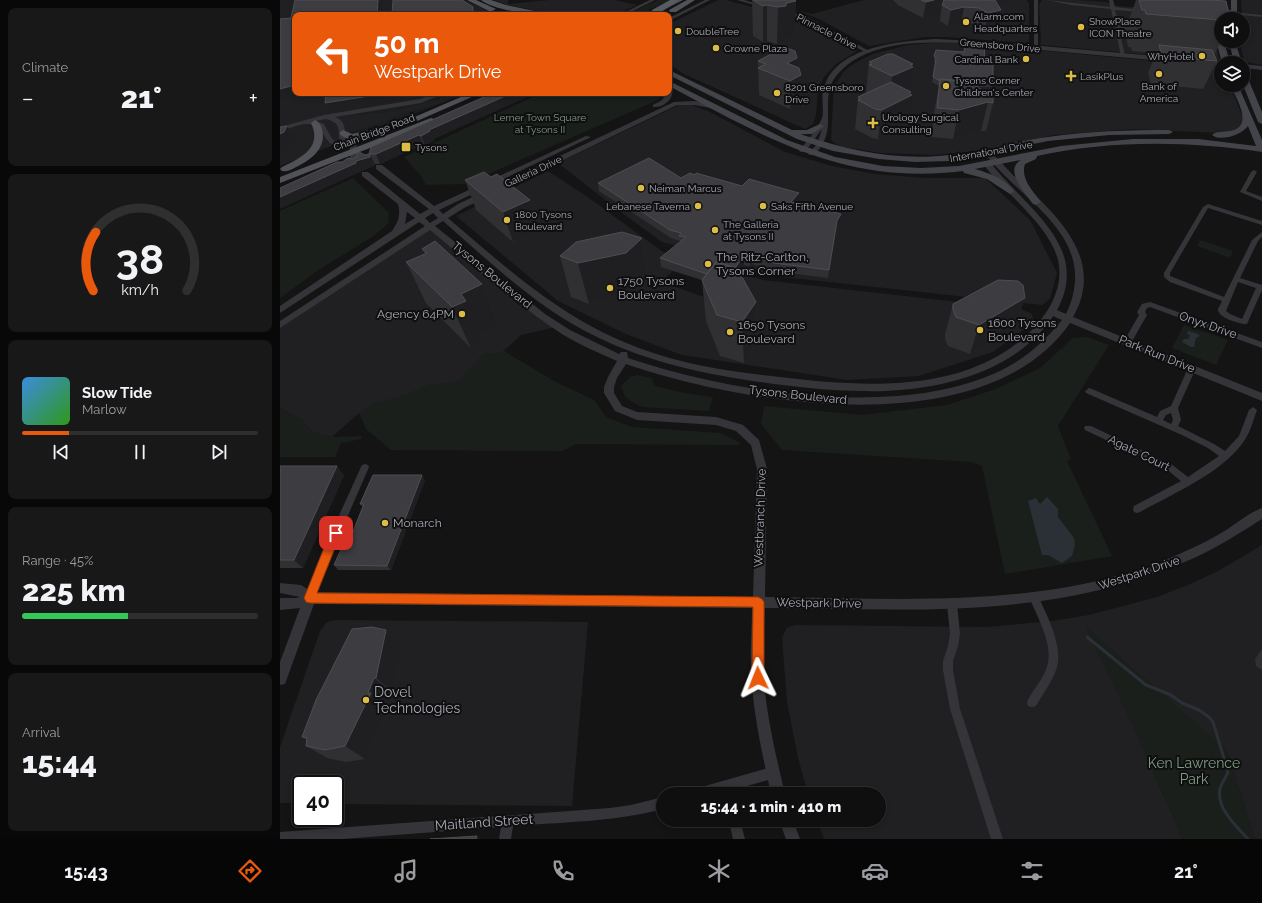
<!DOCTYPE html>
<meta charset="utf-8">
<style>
:root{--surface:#0f0f10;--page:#181819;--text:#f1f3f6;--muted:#9b9c9f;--line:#2f2f30;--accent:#ea580c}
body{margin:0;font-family:Raleway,sans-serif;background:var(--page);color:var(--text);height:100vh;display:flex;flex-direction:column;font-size:15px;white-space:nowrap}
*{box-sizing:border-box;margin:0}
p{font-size:13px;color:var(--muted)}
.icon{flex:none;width:22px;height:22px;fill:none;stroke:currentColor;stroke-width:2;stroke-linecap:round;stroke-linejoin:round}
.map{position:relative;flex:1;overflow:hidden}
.sheet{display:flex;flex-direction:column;gap:8px;padding:8px;background:#080809;width:280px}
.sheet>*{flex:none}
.top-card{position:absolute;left:12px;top:12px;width:380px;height:84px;border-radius:8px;box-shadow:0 2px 6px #0003,0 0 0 1px var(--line);background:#ea580c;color:#fff;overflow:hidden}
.tools{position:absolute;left:934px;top:12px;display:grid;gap:8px}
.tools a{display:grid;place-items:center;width:36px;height:36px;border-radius:50%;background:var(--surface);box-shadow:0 2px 6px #0003,0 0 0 1px var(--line);font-size:20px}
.speed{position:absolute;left:12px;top:775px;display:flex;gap:8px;font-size:20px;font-weight:700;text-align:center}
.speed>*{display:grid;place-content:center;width:52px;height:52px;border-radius:50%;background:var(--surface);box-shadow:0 2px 6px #0003,0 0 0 1px var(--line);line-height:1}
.speed .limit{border:2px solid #111;border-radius:6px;background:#fff;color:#111}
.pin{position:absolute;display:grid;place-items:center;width:34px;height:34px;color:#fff;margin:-17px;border-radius:8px;box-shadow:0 2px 6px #0006}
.me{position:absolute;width:44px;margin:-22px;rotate:358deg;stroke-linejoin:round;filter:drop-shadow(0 0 3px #0008)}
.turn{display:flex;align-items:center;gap:14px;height:84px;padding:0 16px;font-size:18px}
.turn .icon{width:52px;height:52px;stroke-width:2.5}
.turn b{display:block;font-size:28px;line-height:34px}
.big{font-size:30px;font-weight:800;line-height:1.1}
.sheet .widget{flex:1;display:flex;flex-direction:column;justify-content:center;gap:6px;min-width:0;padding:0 14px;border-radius:8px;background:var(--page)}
.sheet .dial{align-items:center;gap:0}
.dial svg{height:104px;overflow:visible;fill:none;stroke:var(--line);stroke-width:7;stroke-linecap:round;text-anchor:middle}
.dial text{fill:var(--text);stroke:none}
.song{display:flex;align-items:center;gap:12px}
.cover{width:48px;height:48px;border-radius:6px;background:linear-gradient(135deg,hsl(210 70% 55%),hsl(110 70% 35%))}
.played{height:4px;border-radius:2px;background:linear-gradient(90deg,var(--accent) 20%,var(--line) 20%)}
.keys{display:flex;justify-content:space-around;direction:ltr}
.heat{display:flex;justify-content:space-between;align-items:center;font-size:22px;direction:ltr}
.charge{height:6px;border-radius:3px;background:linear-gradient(90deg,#34c759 45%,var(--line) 0)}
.trip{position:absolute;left:376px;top:787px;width:230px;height:40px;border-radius:20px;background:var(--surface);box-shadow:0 2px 6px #0003,0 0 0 1px var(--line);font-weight:800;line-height:40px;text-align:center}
.menu{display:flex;height:64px;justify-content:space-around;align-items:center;background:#060606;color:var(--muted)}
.menu .icon{width:28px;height:28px}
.menu .current{color:var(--accent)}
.menu b{font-size:18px;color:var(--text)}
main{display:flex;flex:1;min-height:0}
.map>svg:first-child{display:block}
</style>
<main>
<section class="sheet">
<div class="widget"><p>Climate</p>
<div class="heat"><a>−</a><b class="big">21°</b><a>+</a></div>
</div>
<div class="widget dial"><svg viewBox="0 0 100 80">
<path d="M14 69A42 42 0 1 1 86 69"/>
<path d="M14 69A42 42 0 0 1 16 24" stroke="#ea580c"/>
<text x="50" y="56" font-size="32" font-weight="700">38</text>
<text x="50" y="72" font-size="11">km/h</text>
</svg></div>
<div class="widget">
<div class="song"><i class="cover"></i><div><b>Slow Tide</b><p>Marlow</p></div></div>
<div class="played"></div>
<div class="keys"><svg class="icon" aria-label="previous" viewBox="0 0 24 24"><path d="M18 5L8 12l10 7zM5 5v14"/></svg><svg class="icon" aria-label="pause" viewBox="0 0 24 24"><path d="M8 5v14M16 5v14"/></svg><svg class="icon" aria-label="next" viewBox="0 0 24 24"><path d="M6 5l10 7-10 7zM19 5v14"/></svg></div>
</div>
<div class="widget"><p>Range · 45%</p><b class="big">225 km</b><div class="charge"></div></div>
<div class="widget"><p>Arrival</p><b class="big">15:44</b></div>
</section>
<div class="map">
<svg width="982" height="839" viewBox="0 0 982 839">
<rect width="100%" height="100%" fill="#141415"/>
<path fill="#202022" d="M0,0H185L206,10L227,15H15V93H187L0,166Z
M213,0H228V4L269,0H335L357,5L335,15H280L228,5Z
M438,0H446L520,20L577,51L556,64L544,77L538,90L536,115L533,124L525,129L404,74L389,64V24Z
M584,0H747L749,4V43L665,37H645L589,46L539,19L515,10L532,14Z
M762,0H798L826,2L838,6L939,14L935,37L939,59L933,61L763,45L760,44L761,41L759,5Z
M961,0H982V65L965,62L962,53L960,43V41H963Z
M653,43H681L938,67L941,68V85H950L965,123L960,130L940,133L854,129L774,135L696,151L653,155L601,153L564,147L556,144L551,140L554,87L564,71L575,63L593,54L628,45Z
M399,105H412L430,112L505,152L552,166L595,174L646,178H705L750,220L777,273L770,299L762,305L485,275L462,268L443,287L393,271L381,282L444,304L459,273L483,280L741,309L752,314L754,322L713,352L639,376L567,380L402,355L346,334L278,301L176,216L268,171L309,198L383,252L393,255L401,247L382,242L334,207L278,163Z
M150,225L276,327L241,335L182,389L79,413L52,437L32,432L22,420L0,408V326Z
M982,545V839H975L946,749L862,746L903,839H544L537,820H599V794H528L518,758L507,702L502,637L507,628L515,625L707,627L772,621L809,615L877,597L908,585L938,571Z
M56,620L308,622L292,806L55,804V784H21V803H0V747L40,631L47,622Z"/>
<path fill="#1a1f1c" d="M378,0H391L358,15H345Z
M261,93L382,94L378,100L185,184L146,185L141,176L124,157Z
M160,97V99L115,111L78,115L75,114L132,105Z
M155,105L83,133L72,134L69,132C99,127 125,110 155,105Z
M73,178L109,213L108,224L92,237L40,269L0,298V211Z
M920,240L953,251L950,258L917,246Z
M904,325L948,340L936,365L892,348Z
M807,337L829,345L778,426L791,459L787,461L832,556L725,574L702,466L691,462L502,450L481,424L484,406L582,415L667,405L716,389L760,368L793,338Z
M224,351L274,381L314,400L326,417L352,427L440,433L460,443L459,445L296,444L282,451L111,450L86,429L79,413L93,404L130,393L150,384L171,383L181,379L201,356L206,353L213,354Z
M357,375L371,378L375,386L404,393L433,397L429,411L362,407L349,400L345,396L341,386L350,377Z
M0,408L22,420L32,432L52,437L82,436L81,439L61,443L55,457H0Z
M805,626L946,749L975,839H903L862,746Z"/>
<path fill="#2b3037" d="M908,331L918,334L920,336L916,338L914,347H911L902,342L904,339H908L910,336L907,333Z
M767,497L778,509V517L794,538L795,545L792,556L782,563L768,555H762L748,501L756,498L760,504Z"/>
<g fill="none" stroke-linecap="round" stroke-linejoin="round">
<path stroke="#2b3037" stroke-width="3" d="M807,637L866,685L891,695L902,703L919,710L929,717L933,722L948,772C946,778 941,783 940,789C936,808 956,826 968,839"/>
<path fill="#353539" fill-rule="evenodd" d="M370,0H375L345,15H339Z
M425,0H430L389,21V18Z
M457,0H464L484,6L482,7Z
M754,0H758V48L756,49L754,48Z
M767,0L830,7L829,0H833L835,7L863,10L865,11L863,12L835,10L839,26L857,28L859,29L857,30L839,29L845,56L843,57L841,56L831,9L791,5Z
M944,8L961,13L982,15V17L961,15L942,10V8Z
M503,10L529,18L591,52L587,53L525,20L503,12Z
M974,170L977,172L966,191L982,197V201L960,192L971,172Z
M928,204L982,221V225L928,208L890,273V276L944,297L972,240L982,232V237L978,241L960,278L982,285V290L967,324H964C958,323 939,318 938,310C938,308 941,304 942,301L890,282L884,277V273L923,207ZM958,282L976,288L962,319L950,314L946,311Z
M870,302L982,342V348L870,307L867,308L865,312L867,315L851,343H845L844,341L859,315L857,312L862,304Z
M912,365L916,368L898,408L901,420L898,426L934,444L945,451L959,436L969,410L973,407L977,410C973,421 970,434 962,444C938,475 894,493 860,512L857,513L854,512L853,509L854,506L901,481L885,468L805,430L804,428L805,426H811L891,464L908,477L939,456L928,448L902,435L806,393L805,391L809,388L812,389L877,417L880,411L891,406L908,368ZM891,413L893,420L891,424L883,420L886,415Z
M85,464L88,465L89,467L47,564L35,598L33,601L30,602L27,601L25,598L37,564L81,467L82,465Z
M755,595L758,596C767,615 783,646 777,667C773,681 763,693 756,706L752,707L748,706L747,702C752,690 763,680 767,667C774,645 758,619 750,599L752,596Z
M672,599L675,601L677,604L680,634L678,646L673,661V670L680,709L723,839H711L670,709L663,670V661L668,646L670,634L667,604L669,601Z
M492,767L496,769L498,773L496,777L492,779L438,794H412L414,790L418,788Z
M383,797V809C334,822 283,822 233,826L231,839H219L221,827L63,839H0V832L330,808L351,805Z
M450,820H460L465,839H453L449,822Z"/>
<path fill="#353539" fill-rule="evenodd" d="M254,11L258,15H248Z
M655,39L715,42L887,57L890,59L887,61L872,60L685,43C646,42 600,40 567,65C558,73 551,80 549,92C545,117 555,134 534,155H530L528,154L537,144L542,129L525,152H521L519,151C527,141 537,130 542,118C545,109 539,95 546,82C562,46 621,41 655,39Z
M923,61L941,62L943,63H941V66L921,64L920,63Z
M963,64L982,66V70L963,68Z
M389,85L391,86C397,97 384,108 373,107V105L382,100L387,93H389Z
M156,93H165L141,103L55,117C68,121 65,136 65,147L62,149C39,143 47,123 25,124C17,125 8,129 0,131V127L44,115L140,99ZM46,119C61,123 59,129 59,143L52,139L44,124L36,121Z
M415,101L438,107L435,109L415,105H397L184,208L168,218C229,270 283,320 359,348C404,365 453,372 500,377C584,387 688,395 753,329C770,311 784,286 778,260C770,226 725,193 703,164L704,162H710C745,208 812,246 777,310L786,314C791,304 794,293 795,282C799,225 733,193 704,152L708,150C711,151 729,171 734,176C774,212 827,258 793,317L982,393V401L790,323C705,445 465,405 346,364L337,378L334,387V393L342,406L357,412L436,417L463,425L479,440L487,469L485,597C614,598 748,609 872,565C896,556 921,545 943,532C956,524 968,513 982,508V519C960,533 938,547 914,558C773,621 634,609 485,608C484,627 483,647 483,666C485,710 495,752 505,794H491C482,752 472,710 471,666C470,647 472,627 472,608L34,604L5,684L0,685V662L20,608L0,610V598H16L20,597L0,593V583L21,585L32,592L473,597L477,469L471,445L456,431L436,425L357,420L335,411L324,393V387L328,377L337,361C319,353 300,345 282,334C235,304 193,265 150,230L0,328V321L145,226L139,222L0,313V306L112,231C118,222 121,216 118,204L82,176V172H88L140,214L149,209L96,169V165H102L154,206L306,136L311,137L159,210L163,214L178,204L394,102ZM127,212L135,218L125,224ZM153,213L158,218L150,223L145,218ZM163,221C211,263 257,308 315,336C373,365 438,377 503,385C529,388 555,391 581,391C648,393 734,376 773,316L782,320C766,340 746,358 722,370C621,420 451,393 348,358L347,352H341L339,354L290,330L265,314L155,226Z
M74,140L77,142L76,152L81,165L77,167C68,163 69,150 71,142Z
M499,820H513L520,839H506Z"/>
<path fill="#434449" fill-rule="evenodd" d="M951,0H957V19H951Z
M941,25V41H944L950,63H942L937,44L938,27Z
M949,41H955L962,63H954Z
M389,70L512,130H527L540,124L544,126L532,134H521L523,135C569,151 620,161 669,155C702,152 735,141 768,137C808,131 849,130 889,130L893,132L889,134L829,135L768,141L669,161L635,162L599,159L553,151L517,139L389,75Z
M963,74L967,76L982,112V124L978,122L963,85Z
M389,81L507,140L555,157L603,166L641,168L679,166L781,146L853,139H918L976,146L968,126C962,135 940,142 932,135C936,131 944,132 950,131C975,127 956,98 950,85H958L982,140V152C907,141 831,140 757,156L756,159L745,164C740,178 753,191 761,202L756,205L753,204C746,194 723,170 741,160L695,169C709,173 725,179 734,191L730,194L707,179L684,173L683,171C567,186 486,138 389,86Z"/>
<path fill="#515258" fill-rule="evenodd" d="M187,0H196L216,9L212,11H209Z
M201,0H211L226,5L265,13L269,15C252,15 213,10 201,0Z
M394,0H403L374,15H364Z
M407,0H415L396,12H390L389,10Z
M190,93H201L137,121H131L130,119Z
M151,118L154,119L155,121L154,123L0,183V177Z
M35,120C39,122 41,125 42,129C47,148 31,160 16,167C11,170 7,172 2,171L0,169L2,167C20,158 43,148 31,123Z
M105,127L109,130L108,132C94,135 69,146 59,133L63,130L72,134Z"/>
<path fill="#5a5a61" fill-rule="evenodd" d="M390,0H399L378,14H372V10Z"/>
</g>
<path fill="#303033" d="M472,0H515L516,1L515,37L506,40L505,42L497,44L487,41L483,42L473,36Z
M613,0H737L718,6L721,10L717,26L705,29L696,24L681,23L668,26L660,21L661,13L643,18L618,5Z
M856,0H929L941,19V41L934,56L937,61L923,89L871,84L868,73L876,53L852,51L851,47H848L845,31Z
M685,45L704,63L713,83L711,87H698L713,103L706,131H701L673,139L651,137L655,107L659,86L652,82L655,63L654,61L656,50L683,52Z
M478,61L517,67L521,75L520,103L510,109L479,95Z
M589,62L632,66L629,91L631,95L628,124L598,139L592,138L575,129L578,97L587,93H586Z
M213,93L154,139V141L145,145L143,144L100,164H95L94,166L81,171L80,172L62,162L89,154Z
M211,177L250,200L259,229L233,242L196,210L185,180Z
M318,183L462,186L519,201L517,203L561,214V222L556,229L548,278L494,271L472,264L470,266L464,265L459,271L476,302L477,342L464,363L440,356L426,321L422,280L381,267L380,258L400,242V241L391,238L319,191Z
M362,238L368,279L354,294L309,304L291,297L280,256Z
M142,249L202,284L218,325L200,334L203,341L191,348L146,303L126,262L145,254Z
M745,298L735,327L690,354L668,346L665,339V334L673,304Z
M0,466L64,475L23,568H0Z
M145,480L111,570H58L54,565L72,534L83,507L80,504Z
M106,630L123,646L113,692H112L107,706L109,707L85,759L66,762L47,758L26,746L27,740L22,737Z
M982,649V670L976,666L975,659Z"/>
<path fill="#1f1f21" d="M98,0H102L101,15H97Z
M654,0H664L662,5L661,13L643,18L646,2Z
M713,0H737L713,8L721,10L717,26L705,29L708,13Z
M516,1L515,37L506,40L505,42L497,44L498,7Z
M487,5V41L483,42V6Z
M193,7L196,15H193Z
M684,7L681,23L668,26L671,10Z
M517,58V77L521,75L520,103L510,109V81L507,63Z
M633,64L632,67H633L629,93L631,92V96L632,95L628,124L598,139L602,110L608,104L612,76Z
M15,79V93H19V94L0,99V89L12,80Z
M108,93H150L140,98L49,112L45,103Z
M232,93H256L154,139V141L145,145L141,136L149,130Z
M708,102L701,131L673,139L679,110Z
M7,126L15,140L12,146L0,152V134Z
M139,135L143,144L100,164L96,154Z
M90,154L95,164L94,166L81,171L80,172L0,209V197Z
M519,193V201L511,210V202Z
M250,200L259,229L233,242L223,212Z
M561,214V222L556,229L548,278L549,270L557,221Z
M362,238L368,279L354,294L309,304L298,263Z
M464,256V265L454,277L442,278Z
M472,256V264L470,266V258Z
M202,284L218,325L200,334L203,341L191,348L172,307L181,294Z
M745,298L735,327L690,354L699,325Z
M476,302L477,342L464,363L462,322Z
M57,466L64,475L23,568L14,560Z
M142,475L145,480L111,570L107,566Z
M106,630L123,646L113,692L96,678Z
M94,678L112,692L107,706L109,707L85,759L65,746L88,693Z
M197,836L202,839H196Z"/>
<path fill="#3d3d41" stroke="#4d4e53" d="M15,0H98L97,15H15V79L12,80L15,85L0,89V19L11,18Z
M113,0H182L193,7V15H112Z
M473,0H515L516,1L506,3V6L498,7L487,5L483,6Z
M641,0H654L646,2Z
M664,0H715L721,10L708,13L699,8L684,7L671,10L662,5Z
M859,0H929L946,1L950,19H941V20L866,14L865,10H862Z
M685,45L705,46L704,63L713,64V83H698L697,87L694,85L681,81L660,79V81L653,77L656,59L654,56L656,50L684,52Z
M879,45L932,50L937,61L882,56Z
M504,47L515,51L517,58L507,63L519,68L521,75L510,81L478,68L486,64L478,61Z
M608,54H613L633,64L630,65L633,67L612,76L589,65L592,64L589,62Z
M660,79L681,81L694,85L709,94H713V103L708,102L679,110L657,108Z
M611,82L631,92L629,94L632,95L602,110L595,109L578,100L581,99L578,97Z
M46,93H108L45,103Z
M213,93H232L149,130L150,131L141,136L139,135L96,154H90V157L76,161V163L0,197V188L57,162H62L68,158L73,159L77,157V153L79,152L85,155L89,154L91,147Z
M7,126L4,132L0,134V127Z
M369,158L401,178L410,173L415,175L416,173L462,186L469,179L519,193L511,202L561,214L557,221L549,270L494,263L472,256L470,258L464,256L455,268L436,262L427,274L380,258L406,237L399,236L401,233L390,230L318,183Z
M204,172L211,177L217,174L250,200L223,212L185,180Z
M342,232L362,238L346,253L298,263L280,256L296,242Z
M155,241L202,284L181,294L186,301L172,307L126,262L147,253L142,249Z
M436,262L457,268L476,302L462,322L437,315L422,280Z
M718,280L738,281L743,285L745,298L699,325L676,317L673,309V304Z
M0,466H57L14,560H0Z
M93,475H142L107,566L54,565L68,534H72L84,504H80Z
M92,627L106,630L96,678H94L88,693H91L65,746L45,750L26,746L27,738L22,737L36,700L72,629Z
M197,836L196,839H150Z"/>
<path fill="#ea580c" stroke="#983908" d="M56,529L59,530L61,533L37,593L478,597L482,599L484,602V678L482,682L478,684L474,682L472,678L473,607L30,603L26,602L24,598L50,533L52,530Z"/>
<g fill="#dbbc46" stroke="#0f0f10" stroke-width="1.5">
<circle cx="686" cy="22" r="4"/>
<circle cx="801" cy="27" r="4"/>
<circle cx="398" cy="31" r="4"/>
<circle cx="436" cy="48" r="4"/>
<circle cx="922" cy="56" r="4"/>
<circle cx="746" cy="59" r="4"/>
<circle cx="879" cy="74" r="4"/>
<path d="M789 70h4v4h4v4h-4v4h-4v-4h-4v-4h4z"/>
<circle cx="666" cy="86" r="4"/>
<circle cx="497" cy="93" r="4"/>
<path d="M591 117h4v4h4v4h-4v4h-4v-4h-4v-4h4z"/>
<rect x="121" y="142" width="10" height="10" rx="2"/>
<circle cx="361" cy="188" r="4"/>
<circle cx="418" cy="206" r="4"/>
<circle cx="483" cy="206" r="4"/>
<circle cx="227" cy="220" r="4"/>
<circle cx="435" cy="230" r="4"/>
<circle cx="428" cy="264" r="4"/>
<circle cx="330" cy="288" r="4"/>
<circle cx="182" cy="314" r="4"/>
<circle cx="700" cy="330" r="4"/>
<circle cx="450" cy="332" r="4"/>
<circle cx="105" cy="523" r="4"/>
<circle cx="86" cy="700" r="4"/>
</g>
<g text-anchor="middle" stroke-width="4" stroke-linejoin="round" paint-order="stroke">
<g font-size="10" fill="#a7a9b4" stroke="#0f0f10" text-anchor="start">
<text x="694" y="20">Alarm.com<tspan x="694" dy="12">Headquarters</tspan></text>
<text x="809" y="25">ShowPlace<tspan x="809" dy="12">ICON Theatre</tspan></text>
<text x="406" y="35">DoubleTree</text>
<text x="444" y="52">Crowne Plaza</text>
<text x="914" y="60" text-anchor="end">WhyHotel</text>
<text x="738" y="63" text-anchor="end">Cardinal Bank</text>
<text x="800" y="80">LasikPlus</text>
<text x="674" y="84">Tysons Corner<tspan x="674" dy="12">Children's Center</tspan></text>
<text x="879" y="90" text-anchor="middle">Bank of<tspan x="879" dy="12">America</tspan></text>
<text x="505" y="91">8201 Greensboro<tspan x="505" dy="12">Drive</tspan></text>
<text x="602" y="121">Urology Surgical<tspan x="602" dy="12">Consulting</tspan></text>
<text x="135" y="151">Tysons</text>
<text x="369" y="192">Neiman Marcus</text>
<text x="410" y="210" text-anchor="end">Lebanese Taverna</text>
<text x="491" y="210">Saks Fifth Avenue</text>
<text x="235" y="218">1800 Tysons<tspan x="235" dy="12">Boulevard</tspan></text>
<text x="443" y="228">The Galleria<tspan x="443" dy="12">at Tysons II</tspan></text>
</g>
<g font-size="10" fill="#a7a9b4" stroke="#0f0f10">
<text transform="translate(547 31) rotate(27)" y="4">Pinnacle Drive</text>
<text transform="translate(720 45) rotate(5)" y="4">Greensboro Drive</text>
<text transform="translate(94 132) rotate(-21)" y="4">Chain Bridge Road</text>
<text transform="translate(711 151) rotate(-10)" y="4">International Drive</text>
<text transform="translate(253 171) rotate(-25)" y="4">Galleria Drive</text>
</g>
<g font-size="10" fill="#809c85" stroke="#0f0f10">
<text x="260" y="121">Lerner Town Square<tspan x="260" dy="12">at Tysons II</tspan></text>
</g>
<g font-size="12" fill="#a7a9b4" stroke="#0f0f10" text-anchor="start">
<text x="436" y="261">The Ritz-Carlton,<tspan x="436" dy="14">Tysons Corner</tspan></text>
<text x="338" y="285">1750 Tysons<tspan x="338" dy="14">Boulevard</tspan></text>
<text x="174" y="318" text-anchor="end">Agency 64PM</text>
<text x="708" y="327">1600 Tysons<tspan x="708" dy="14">Boulevard</tspan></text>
<text x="458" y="329">1650 Tysons<tspan x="458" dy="14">Boulevard</tspan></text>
<text x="113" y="527">Monarch</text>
</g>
<g font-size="12" fill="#a7a9b4" stroke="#0f0f10">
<text transform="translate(212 275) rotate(39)" y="4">Tysons Boulevard</text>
<text transform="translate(928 325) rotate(19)" y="4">Onyx Drive</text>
<text transform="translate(877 354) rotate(22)" y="4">Park Run Drive</text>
<text transform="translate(518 395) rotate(6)" y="4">Tysons Boulevard</text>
<text transform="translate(859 453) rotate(26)" y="4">Agate Court</text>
<text transform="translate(480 518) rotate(-88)" y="4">Westbranch Drive</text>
<text transform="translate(859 573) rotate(-18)" y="4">Westpark Drive</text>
<text transform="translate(539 603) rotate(1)" y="4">Westpark Drive</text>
</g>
<g font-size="14" fill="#a7a9b4" stroke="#0f0f10" text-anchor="start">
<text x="94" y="697">Dovel<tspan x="94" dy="16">Technologies</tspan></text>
</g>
<g font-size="14" fill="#809c85" stroke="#0f0f10">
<text x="914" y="768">Ken Lawrence<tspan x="914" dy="16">Park</tspan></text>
</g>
<g font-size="14" fill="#a7a9b4" stroke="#0f0f10">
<text transform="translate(204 822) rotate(-4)" y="5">Maitland Street</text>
</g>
</g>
</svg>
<div class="tools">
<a><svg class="icon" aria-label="sound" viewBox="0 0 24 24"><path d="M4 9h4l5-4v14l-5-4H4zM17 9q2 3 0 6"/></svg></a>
<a><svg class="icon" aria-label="layers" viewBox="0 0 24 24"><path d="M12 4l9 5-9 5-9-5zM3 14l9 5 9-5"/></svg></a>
</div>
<div class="speed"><div class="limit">40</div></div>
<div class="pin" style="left:56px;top:533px;background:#d93025"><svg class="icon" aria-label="arrive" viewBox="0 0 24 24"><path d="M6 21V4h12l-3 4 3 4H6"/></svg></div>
<svg class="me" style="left:478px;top:678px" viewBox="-20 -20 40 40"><path d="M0-17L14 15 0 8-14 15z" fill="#ea580c" stroke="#fff" stroke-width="4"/></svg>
<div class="trip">15:44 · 1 min · 410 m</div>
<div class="top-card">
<div class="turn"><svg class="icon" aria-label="left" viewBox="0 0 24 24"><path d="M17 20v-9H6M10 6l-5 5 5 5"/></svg><div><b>50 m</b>Westpark Drive</div></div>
</div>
</div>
</main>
<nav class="menu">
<b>15:43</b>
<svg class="icon current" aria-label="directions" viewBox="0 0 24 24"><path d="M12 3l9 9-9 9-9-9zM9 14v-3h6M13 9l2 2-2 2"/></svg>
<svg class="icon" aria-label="music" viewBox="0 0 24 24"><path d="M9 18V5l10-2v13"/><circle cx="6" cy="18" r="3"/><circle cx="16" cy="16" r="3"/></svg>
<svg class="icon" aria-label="phone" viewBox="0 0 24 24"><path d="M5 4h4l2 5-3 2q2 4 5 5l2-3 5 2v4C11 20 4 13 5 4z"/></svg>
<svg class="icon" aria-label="climate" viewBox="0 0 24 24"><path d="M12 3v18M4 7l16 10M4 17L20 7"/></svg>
<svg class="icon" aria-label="car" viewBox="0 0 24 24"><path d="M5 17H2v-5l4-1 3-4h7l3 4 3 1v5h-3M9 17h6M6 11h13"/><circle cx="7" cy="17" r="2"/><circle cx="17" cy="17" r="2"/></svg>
<svg class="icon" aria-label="filters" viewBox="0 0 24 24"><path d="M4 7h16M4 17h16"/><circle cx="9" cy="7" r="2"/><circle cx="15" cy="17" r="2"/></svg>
<b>21°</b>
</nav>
